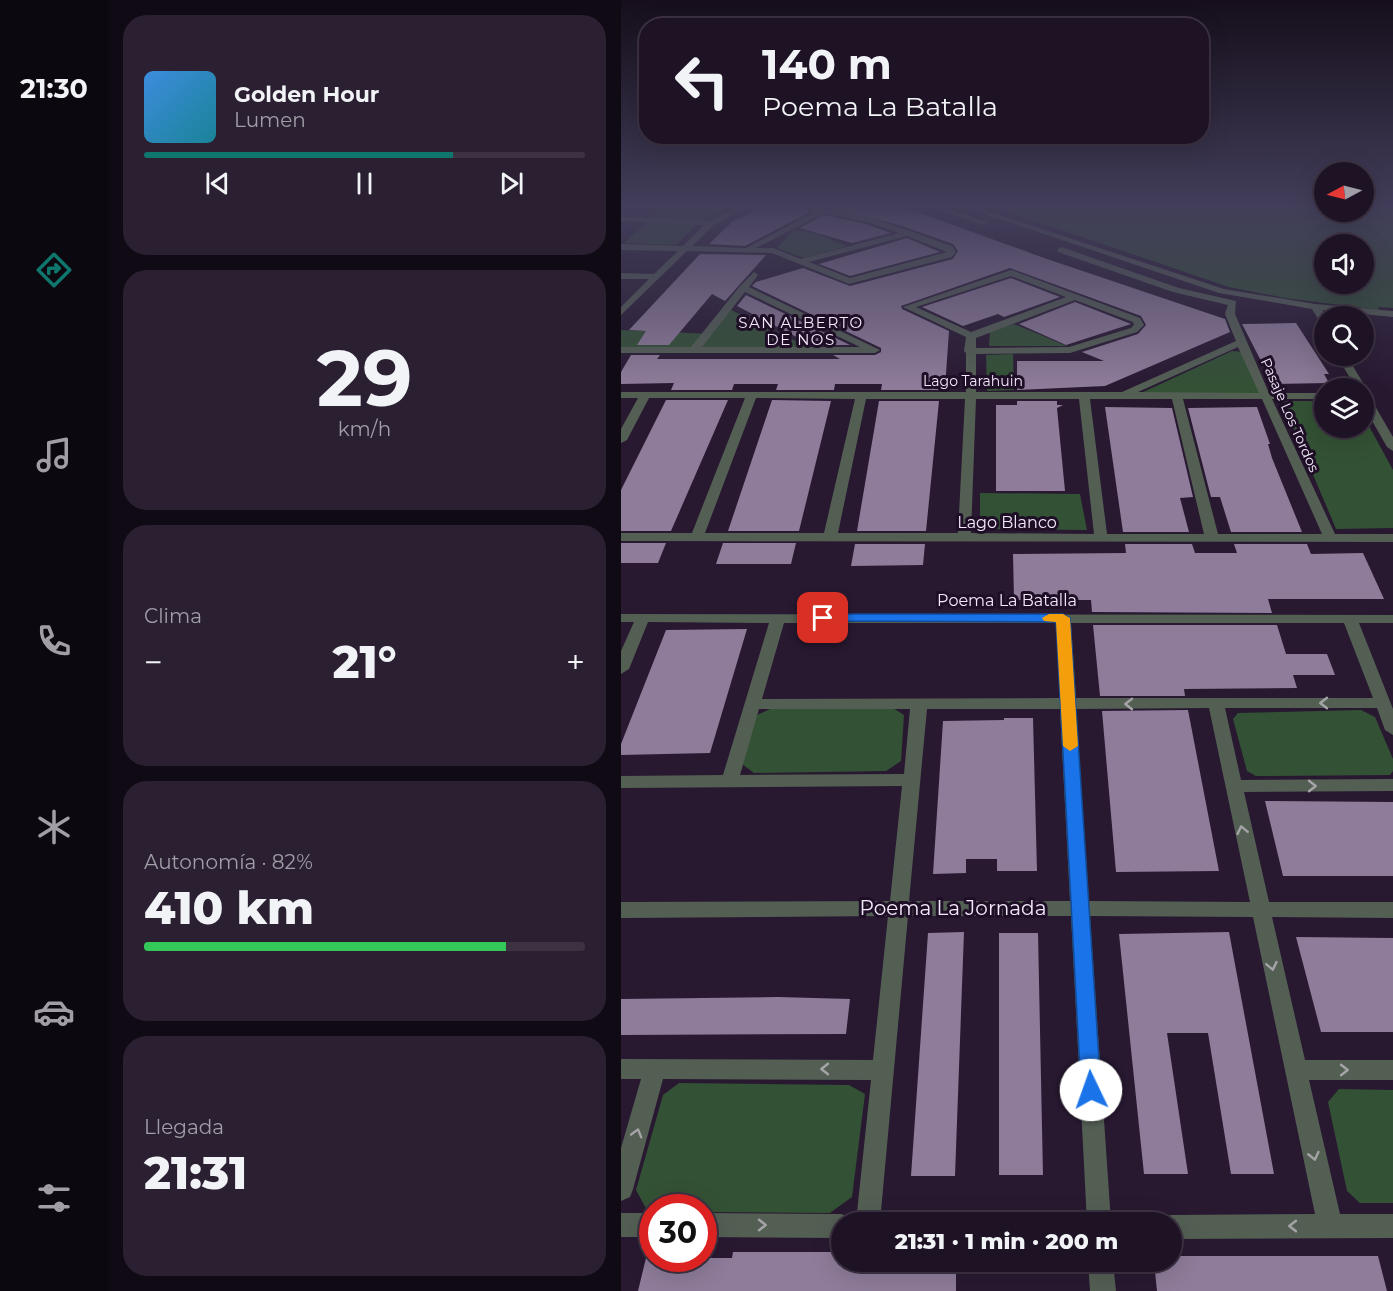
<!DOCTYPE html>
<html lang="es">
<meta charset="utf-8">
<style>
:root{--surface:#1e1325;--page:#2b2032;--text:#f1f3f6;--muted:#a19ea7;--line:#3c3242;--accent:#0f766e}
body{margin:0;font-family:Montserrat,sans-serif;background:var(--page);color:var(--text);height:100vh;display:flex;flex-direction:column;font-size:22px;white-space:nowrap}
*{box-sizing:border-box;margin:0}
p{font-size:20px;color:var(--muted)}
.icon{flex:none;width:33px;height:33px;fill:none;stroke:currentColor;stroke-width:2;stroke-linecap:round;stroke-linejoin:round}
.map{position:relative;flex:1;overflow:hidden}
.panel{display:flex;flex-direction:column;gap:15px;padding:15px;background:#100a14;width:513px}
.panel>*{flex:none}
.hud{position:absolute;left:18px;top:18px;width:570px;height:126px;border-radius:24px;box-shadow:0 6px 24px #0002,0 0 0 2px var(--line);background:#1e1325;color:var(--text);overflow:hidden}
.needle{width:39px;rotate:263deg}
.fabs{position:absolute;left:693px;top:162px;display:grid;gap:12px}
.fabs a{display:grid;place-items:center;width:60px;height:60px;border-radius:50%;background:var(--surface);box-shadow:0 6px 24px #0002,0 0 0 2px var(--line);font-size:30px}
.speed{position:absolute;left:18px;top:1194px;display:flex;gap:12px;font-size:30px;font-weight:700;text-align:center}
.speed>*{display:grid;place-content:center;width:78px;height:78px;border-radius:50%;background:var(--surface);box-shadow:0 6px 24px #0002,0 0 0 2px var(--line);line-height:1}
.speed .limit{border:9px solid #d22;background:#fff;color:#111}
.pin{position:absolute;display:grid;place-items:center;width:51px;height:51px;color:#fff;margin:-26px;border-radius:12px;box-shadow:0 3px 9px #0006}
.me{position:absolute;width:66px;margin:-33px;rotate:357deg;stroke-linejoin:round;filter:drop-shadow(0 0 4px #0008)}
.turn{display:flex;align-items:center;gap:21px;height:126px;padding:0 24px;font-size:27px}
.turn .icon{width:78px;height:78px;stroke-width:2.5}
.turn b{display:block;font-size:42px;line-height:51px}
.big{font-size:45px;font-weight:800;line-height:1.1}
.panel .widget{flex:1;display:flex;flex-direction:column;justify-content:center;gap:9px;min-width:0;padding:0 21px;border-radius:24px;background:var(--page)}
.panel .dial{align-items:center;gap:0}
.dial b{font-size:78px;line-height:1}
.song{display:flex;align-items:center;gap:18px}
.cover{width:72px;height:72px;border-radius:9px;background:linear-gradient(135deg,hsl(210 70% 55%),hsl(190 70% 35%))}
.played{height:6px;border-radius:3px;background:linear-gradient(90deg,var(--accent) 70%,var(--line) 70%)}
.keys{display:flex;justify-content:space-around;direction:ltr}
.heat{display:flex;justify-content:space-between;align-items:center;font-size:33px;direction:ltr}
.charge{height:9px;border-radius:4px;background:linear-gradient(90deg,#34c759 82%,var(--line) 0)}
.trip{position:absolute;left:210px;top:1212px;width:351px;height:60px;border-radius:30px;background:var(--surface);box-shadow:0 6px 24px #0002,0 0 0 2px var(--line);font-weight:800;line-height:60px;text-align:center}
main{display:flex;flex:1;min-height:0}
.tab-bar{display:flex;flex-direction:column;width:108px;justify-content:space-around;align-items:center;background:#0c080f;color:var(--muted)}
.tab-bar .icon{width:42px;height:42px}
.tab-bar .on{color:var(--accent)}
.tab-bar b{font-size:27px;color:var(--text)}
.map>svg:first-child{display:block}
</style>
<main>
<nav class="tab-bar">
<b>21:30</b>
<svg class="icon on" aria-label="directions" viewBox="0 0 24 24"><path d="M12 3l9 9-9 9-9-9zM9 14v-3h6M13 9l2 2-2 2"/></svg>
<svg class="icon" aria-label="music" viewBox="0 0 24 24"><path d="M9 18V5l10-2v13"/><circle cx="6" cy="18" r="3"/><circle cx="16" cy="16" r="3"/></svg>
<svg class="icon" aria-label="phone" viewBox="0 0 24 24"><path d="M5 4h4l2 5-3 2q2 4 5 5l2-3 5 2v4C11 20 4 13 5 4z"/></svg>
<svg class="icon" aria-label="climate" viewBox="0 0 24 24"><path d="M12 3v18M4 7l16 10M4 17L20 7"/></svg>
<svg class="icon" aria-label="car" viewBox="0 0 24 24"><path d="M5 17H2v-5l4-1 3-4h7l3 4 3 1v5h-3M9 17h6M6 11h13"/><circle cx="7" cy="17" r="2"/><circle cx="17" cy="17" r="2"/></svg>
<svg class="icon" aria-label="filters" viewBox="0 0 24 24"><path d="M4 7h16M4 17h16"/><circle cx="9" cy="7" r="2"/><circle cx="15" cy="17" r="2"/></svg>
</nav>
<section class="panel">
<div class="widget">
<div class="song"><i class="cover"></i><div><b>Golden Hour</b><p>Lumen</p></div></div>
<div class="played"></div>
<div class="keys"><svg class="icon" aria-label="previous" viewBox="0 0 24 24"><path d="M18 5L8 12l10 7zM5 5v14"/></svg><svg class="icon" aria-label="pause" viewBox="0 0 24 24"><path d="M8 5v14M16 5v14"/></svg><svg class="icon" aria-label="next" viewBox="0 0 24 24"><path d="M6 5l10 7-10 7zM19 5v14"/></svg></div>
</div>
<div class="widget dial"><b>29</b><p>km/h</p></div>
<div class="widget"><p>Clima</p>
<div class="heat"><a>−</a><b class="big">21°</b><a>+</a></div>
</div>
<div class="widget"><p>Autonomía · 82%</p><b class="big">410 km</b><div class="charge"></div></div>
<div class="widget"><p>Llegada</p><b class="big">21:31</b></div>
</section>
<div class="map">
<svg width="772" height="1291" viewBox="0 0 772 1291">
<rect width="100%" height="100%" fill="#281931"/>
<path fill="#335135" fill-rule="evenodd" d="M40,208H106L77,223L55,245L3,243Z
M376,208H703L704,212H742L743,208H772V308L757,307L758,310L664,298L608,287ZM704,244H742V284H704Z
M172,230L193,233L226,246L183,258L156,248Z
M108,309L187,347H0V330L91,334Z
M393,324L446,346H368L369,331Z
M611,351L623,352L639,393H520Z
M392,354L393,390L366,391L365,355Z
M661,401H703L704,428H742L743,417L772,470V528L715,529Z
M359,493L459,494L466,530L359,529Z
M272,708L283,715L280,761L265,771L133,773L121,764L134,716L149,709Z
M740,710L754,717L772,759V771L769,775L635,776L626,771L612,719L617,713Z
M58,1083L228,1085L244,1094L231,1197L209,1213L83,1212L82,1208H32L31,1212H27L15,1190L42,1095Z
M718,1089L772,1090V1203H739L726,1191L707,1102Z"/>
<path fill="#8e7c9a" d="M131,208H182L189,212L124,246L88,244L112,221L131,213Z
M211,208H285L426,259L604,319L609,332L484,386L396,390V361H483L461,352L517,334L525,325L520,316L389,268L280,306L281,309L328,331L324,388L319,390H260L261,384H214L213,390H155L157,384H113L111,390H50L53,383L0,384V372L10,355H39L36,359H219L212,355H254L260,352V348L131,286L135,282L182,268L229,286L332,259L337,251L332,244L278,225Z
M203,215L245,224L270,233L231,243L179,228Z
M286,238L319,252L229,276L198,264Z
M79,254L145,255L104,301L91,294L48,345H16L25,331L8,330Z
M390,278L439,297L383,317L377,314L342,326L301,307Z
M125,295L229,345H191L116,306Z
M454,302L510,324L445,345L398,324Z
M675,323L708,374H703L708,383L652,384L621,324Z
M45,400H107L50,531H0V490Z
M151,400L210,401L178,531H107Z
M258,401H318L305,531H236Z
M396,401H436V405H442L436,408L444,491H375V405H396Z
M484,407L551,408L572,497L559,498L568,532H502Z
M636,407L649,444H647L651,458L681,532H610L599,497H590L567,408Z
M0,543H45L37,563H0Z
M102,543H175L170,564H95Z
M234,544H304L302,565L230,566Z
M504,544H571L574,553H616L613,544H686L690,554L742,553L763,599H647L651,613L471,612L470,600H393L392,554L505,553Z
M472,625H656L665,654H706L714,675H672L676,688L563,689L564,696H479Z
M126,629L89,753L0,755V744L45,630Z
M567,710L598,871L495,872L481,711Z
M383,718H412L416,871H376V859H345V873L312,874L322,721L383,720Z
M644,801L772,802V876H662Z
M343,932L334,1176H290L307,933Z
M608,932L653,1174H610L587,1033H546L567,1174H523L498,934Z
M378,933H417L422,1175H378Z
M675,937L772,938V1032H700Z
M157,997L229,999L225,1034L0,1035V999Z
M112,1252H220V1262H335V1291H17L25,1258H111Z
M550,1256H757L766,1291H536L533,1262H550Z"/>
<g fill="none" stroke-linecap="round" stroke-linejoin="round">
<path fill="#545f54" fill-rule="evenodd" d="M114,208H124L93,225L71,246L125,248L194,212L184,208C235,208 284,230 331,246L335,252L331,257L228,284L151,253L66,251L0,315V307L28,279H0V273L33,274L57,251L0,250V244L62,246L83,225L0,221V217L89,221ZM203,213L246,222L278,233L180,259L152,248H135ZM286,236L326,252L229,278L188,262Z
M314,208H325L368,223L361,225Z
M346,208H357L603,289L694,304L772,311V317L701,310L705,316L704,326L701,325L691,309L598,293Z
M440,247L558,288L615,301L614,314L648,393H704V399H651L714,534H772V542L0,541V533H71L124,398H28L6,440L0,443V429L17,398H0V392H345V353L343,351L345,337L282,307L390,270L519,318L523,325L516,332L449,353L355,354V392H501L615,341L604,314L607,305L552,292L437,252L436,250ZM390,276L445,297L350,332L295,307ZM454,300L512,322L513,325L510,328L448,347L355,348V338ZM617,347L638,393L517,392ZM135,398L234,399L203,533H84ZM245,399H344L337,533H217ZM355,399H458L473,534L350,533ZM469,399H551L583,534H486ZM562,399H641L701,534H597Z
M133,272L137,275L128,287L259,350L254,353H0V347H70L119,286ZM124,292L239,347H81Z
M716,356H726L745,388L744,390L735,388Z
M742,391L747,394L772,437V451L766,447L742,405Z
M0,614L772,615V623H738L772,709V735L764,730L756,708H604L620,780L772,779V791L623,792L648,902H772V918L651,917L684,1060H772V1080H688L719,1214H772V1238L550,1239V1222H540L541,1218L550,1215L694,1214L632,917L469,916L490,1222H466L450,916H287L259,1222H235L250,1080L42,1079L12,1189L9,1197L0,1201V1148L20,1079H0V1059L252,1060L267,916L0,918V902L269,901L281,786L0,788V776L102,775L148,623L27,622L8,669L0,674V651L13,622H0ZM163,623H435L439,698L141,699ZM450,623H723L752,698H455ZM588,708L629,902L468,901L455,709ZM138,709H289L283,774L119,775ZM306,709H439L449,901H288Z
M0,1213H32V1237H0Z
M82,1213L220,1214L229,1217L231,1222H220V1238L82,1237Z
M467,1262H492L495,1291H469Z"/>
</g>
<defs><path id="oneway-chevron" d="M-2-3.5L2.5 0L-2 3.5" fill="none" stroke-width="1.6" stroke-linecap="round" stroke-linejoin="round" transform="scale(1.5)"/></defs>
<g stroke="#a4a4a7">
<use href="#oneway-chevron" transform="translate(703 703) rotate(180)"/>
<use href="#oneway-chevron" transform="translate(508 704) rotate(180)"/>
<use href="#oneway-chevron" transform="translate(691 786)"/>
<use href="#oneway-chevron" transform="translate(621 830) rotate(-102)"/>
<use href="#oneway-chevron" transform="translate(651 966) rotate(78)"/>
<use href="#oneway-chevron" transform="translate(204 1069) rotate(-180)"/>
<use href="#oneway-chevron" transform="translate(723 1070)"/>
<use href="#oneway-chevron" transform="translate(16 1133) rotate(-74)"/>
<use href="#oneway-chevron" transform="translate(693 1156) rotate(77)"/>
<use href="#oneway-chevron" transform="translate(141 1225)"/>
<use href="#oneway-chevron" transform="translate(672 1226) rotate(180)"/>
</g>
<linearGradient id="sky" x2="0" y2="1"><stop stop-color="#160e1b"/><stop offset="0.53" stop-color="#423e5a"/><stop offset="1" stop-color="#423e5a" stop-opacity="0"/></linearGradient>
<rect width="772" height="389" fill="url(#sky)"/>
<path fill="#1a73e8" stroke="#114b97" stroke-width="1.5" d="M202,614H442L449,618L480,1090L477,1097L470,1099L463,1097L460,1090L435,622L197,621L195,618Z"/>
<path fill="#f59e0b" d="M428,614H442L449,618L457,746L449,751L442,746L435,622L423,621L421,618Z"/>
<g text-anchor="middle" stroke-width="6" stroke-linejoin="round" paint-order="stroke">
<g font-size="14" fill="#f3e9fa" stroke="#1e0f27">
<text x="352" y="386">Lago Tarahuin</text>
<text transform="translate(669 415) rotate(66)" y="5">Pasaje Los Tordos</text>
</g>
<g font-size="15" letter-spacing="1.5" fill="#f3e9fa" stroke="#1e0f27">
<text x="180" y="328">SAN ALBERTO<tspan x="180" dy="17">DE NOS</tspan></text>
</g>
<g font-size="16" fill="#f3e9fa" stroke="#1e0f27">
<text x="386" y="528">Lago Blanco</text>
<text x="386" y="606">Poema La Batalla</text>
</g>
<g font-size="20" fill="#f3e9fa" stroke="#1e0f27">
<text x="332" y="915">Poema La Jornada</text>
</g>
</g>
</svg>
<div class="fabs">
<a><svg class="needle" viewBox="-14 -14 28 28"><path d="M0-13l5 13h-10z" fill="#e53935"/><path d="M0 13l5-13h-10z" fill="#a19ea7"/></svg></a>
<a><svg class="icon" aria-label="sound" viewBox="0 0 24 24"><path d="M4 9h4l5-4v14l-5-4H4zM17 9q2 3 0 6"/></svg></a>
<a><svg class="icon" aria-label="search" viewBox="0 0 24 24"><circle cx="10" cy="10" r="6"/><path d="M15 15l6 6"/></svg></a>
<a><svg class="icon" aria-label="layers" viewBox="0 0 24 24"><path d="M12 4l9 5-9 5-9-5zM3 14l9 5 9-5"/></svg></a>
</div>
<div class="speed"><div class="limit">30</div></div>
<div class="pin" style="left:202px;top:618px;background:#d93025"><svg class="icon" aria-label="arrive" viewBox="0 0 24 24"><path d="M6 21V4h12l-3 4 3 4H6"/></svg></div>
<svg class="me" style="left:470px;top:1090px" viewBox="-20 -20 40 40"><circle r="19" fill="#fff"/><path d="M0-13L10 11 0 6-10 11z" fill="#1a73e8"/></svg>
<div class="trip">21:31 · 1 min · 200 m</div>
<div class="hud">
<div class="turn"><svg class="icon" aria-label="left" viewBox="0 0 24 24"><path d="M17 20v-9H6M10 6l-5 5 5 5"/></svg><div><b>140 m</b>Poema La Batalla</div></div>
</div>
</div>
</main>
